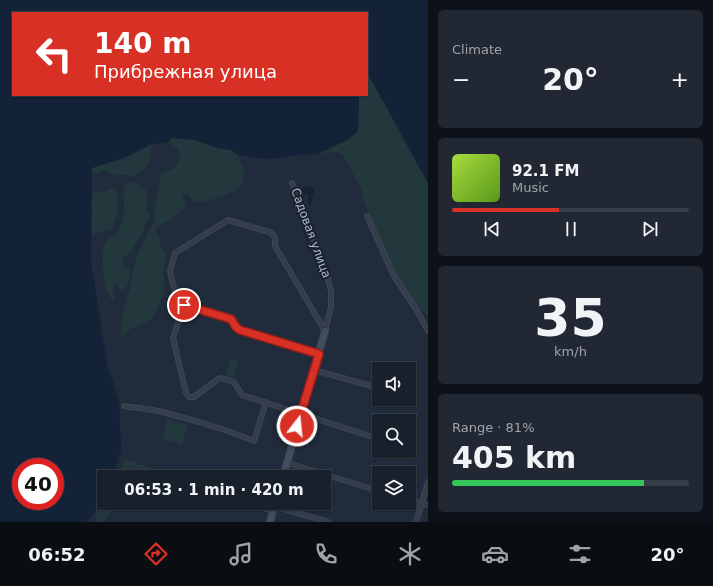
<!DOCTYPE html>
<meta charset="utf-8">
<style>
:root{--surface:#18202c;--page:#212834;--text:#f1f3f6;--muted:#9fa3a9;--line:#363e48;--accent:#d93025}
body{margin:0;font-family:"DejaVu Sans",sans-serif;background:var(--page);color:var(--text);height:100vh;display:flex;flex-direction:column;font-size:15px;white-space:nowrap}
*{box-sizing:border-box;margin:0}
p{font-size:13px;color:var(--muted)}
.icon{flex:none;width:22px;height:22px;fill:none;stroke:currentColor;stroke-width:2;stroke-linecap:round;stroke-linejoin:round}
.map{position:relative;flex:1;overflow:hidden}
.panel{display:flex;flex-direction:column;gap:10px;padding:10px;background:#0d1218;width:285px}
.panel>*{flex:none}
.guide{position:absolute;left:12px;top:12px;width:356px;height:84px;border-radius:0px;box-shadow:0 1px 3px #0004,0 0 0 1px var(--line);background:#d93025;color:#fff;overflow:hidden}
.buttons{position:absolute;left:372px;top:362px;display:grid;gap:8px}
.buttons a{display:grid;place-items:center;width:44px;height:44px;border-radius:0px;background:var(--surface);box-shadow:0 1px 3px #0004,0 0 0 1px var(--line);font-size:20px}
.speed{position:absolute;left:12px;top:458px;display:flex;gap:8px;font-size:20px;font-weight:700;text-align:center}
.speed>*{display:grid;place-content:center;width:52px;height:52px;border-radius:50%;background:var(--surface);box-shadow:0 1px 3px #0004,0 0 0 1px var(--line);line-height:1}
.speed .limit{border:6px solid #d22;background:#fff;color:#111}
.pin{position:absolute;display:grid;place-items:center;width:34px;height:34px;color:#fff;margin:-17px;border:2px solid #fff;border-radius:50%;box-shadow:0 1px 4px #0007}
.me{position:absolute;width:44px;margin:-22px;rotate:16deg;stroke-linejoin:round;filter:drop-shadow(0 0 3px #0008)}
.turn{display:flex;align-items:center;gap:14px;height:84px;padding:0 16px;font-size:18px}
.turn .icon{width:52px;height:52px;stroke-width:2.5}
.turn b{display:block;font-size:28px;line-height:34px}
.big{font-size:30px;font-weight:700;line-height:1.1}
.panel .widget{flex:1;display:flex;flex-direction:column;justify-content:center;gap:6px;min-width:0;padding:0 14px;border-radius:6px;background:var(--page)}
.panel .dial{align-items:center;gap:0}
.dial b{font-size:52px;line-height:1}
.song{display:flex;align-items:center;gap:12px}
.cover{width:48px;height:48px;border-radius:6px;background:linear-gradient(135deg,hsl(80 70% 55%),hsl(90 70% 35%))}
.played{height:4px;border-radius:2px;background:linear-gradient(90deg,var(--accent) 45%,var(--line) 45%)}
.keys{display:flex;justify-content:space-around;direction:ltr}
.heat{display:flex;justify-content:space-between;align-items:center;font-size:22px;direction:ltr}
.charge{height:6px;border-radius:3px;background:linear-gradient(90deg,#34c759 81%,var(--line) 0)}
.trip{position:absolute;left:97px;top:470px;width:234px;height:40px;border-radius:0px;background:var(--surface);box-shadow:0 1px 3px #0004,0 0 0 1px var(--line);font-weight:700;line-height:40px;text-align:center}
.menu{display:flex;height:64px;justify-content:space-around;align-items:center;background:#0a0d12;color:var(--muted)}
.menu .icon{width:28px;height:28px}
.menu .current{color:var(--accent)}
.menu b{font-size:18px;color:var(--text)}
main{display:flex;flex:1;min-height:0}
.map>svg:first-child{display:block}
</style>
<main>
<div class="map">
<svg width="428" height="522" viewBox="0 0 428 522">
<rect width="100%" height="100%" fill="#202b3b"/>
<path fill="#22383c" d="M367,72L428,183V317L416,304L414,300L393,271L379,240L376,229L364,203L361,188L352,172L344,156L341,154L334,152L320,154H318L349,139L358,131L359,95H367Z
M171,138L195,140L217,148L231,150L238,155L245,172L243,183L239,189L236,191L214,199L201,202L194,201L188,194L184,195L182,197L186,203V206L170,220L156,227V230L160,239L161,247L165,252L166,256L163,274L164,291L157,310L153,317L145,323L130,329L123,337L121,336V329L122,316L125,303L130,289L134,266L139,251L155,219V213L156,198L160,183V174L173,169L180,158L179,150L171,143L168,142Z
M152,144L150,159L149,163L144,169L134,176L131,177L126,175H115L106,170L92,175V168L124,158Z
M134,182L137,183L145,189L148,195L146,207L150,217L145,223L143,233L129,254L124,256L123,258L124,267H129C131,275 129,286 123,291C118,289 120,284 115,283L113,288L115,297L113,300H112C101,286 103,266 103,249C104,244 107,238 112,236C116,233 113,237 117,232C128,216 122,203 124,185Z
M112,188L115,189C118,195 118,212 116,219C114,223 112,227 110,231H105L104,230L99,233L93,234C88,228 92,219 92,211C92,208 90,205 91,202C91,198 92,195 94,192H103Z
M230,359L238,361L233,379L226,377Z
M168,419L188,425L182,444L162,439Z
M125,459L165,473L164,477H118Z
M104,500V503H115C112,508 110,518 104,521C103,522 99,522 97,522C93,512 99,508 104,500Z"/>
<path fill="#142238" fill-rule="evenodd" d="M0,0H428V183L367,72V13H13V95H359L358,131L349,139L318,154L287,156L272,159L257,158L238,155L231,150L217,148L195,140L171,138L168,142L152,144L124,158L92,168L91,262L107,364L119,400L121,450L113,477H104V495L93,514L86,522H0ZM21,467H55V501H21Z
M307,186L311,187L314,189C314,194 311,197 312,202L310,205H308C307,202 309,198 308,195L306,193L303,196L302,195L301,190L303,187Z"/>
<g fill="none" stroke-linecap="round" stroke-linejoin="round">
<g stroke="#3e4654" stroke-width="6">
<path id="street" d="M292,183L327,275L331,291V307L325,331
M367,216L394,276L416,309L428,331
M184,305L173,338L186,393L189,397H194L218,379L221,378L234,382L242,395L379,439
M319,354L240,330L236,327L231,319L184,305L177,301L170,271L175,253L228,220L272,233L275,238V246L325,331
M314,370L375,387
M124,406L159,411L199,422L228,431L254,441L266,402
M287,463L379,491
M169,476L172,477
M409,500L428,505
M247,503L273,511
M274,506L328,522
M416,522L428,482"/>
</g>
<g stroke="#3e4654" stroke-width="8">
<path id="secondary" d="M283,477L325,331
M270,522L275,503"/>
</g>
<use href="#street" stroke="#343d4b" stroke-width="4"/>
<use href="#secondary" stroke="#424c5e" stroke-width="6"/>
</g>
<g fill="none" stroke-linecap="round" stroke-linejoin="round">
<g stroke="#8d1f18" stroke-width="10">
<path id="route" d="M184,305L231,319L236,327L240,330L319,354L297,426"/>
</g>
<use href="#route" stroke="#d93025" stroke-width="7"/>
</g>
<g text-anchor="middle" stroke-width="4" stroke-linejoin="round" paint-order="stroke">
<g font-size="12" fill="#afb8c7" stroke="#1a222f">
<text transform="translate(311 233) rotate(70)" y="4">Садовая улица</text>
</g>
</g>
</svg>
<div class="buttons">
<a><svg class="icon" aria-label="sound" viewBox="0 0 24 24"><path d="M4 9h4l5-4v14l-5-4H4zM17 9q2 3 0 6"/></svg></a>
<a><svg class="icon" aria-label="search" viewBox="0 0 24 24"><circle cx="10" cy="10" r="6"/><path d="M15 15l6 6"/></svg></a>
<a><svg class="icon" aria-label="layers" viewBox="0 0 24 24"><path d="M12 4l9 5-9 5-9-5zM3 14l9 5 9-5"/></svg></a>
</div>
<div class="speed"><div class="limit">40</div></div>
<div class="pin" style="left:184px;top:305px;background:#d93025"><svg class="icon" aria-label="arrive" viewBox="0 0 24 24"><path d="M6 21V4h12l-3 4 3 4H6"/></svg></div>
<svg class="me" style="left:297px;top:426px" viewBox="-20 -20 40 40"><circle r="17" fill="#d93025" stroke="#fff" stroke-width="3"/><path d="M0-11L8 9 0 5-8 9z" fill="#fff"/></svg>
<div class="trip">06:53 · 1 min · 420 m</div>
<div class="guide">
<div class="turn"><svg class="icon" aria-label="left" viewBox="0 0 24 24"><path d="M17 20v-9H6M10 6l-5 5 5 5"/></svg><div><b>140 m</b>Прибрежная улица</div></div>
</div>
</div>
<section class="panel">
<div class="widget"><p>Climate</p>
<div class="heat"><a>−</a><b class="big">20°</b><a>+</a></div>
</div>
<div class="widget">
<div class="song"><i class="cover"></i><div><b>92.1 FM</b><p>Music</p></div></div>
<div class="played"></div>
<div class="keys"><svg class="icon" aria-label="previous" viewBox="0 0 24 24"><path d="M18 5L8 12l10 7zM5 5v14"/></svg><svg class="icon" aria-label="pause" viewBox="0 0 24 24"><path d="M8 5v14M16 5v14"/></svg><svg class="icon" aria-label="next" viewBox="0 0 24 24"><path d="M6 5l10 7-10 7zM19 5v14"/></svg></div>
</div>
<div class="widget dial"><b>35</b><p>km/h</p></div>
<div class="widget"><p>Range · 81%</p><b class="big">405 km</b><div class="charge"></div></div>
</section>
</main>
<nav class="menu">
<b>06:52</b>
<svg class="icon current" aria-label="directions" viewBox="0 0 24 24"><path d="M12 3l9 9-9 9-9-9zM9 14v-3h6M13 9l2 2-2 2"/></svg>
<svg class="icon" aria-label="music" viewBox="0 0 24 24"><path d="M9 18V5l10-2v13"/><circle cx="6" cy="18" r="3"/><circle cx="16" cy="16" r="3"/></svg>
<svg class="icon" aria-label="phone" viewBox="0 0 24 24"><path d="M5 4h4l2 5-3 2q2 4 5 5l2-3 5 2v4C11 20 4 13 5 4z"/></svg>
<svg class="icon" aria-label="climate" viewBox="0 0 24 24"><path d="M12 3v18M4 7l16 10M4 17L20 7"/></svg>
<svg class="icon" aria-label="car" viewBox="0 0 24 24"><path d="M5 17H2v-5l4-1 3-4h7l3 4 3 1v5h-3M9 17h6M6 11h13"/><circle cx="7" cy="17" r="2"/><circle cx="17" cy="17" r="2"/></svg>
<svg class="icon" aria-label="filters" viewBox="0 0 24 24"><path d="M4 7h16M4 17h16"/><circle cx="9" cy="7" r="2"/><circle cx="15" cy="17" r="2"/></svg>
<b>20°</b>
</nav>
